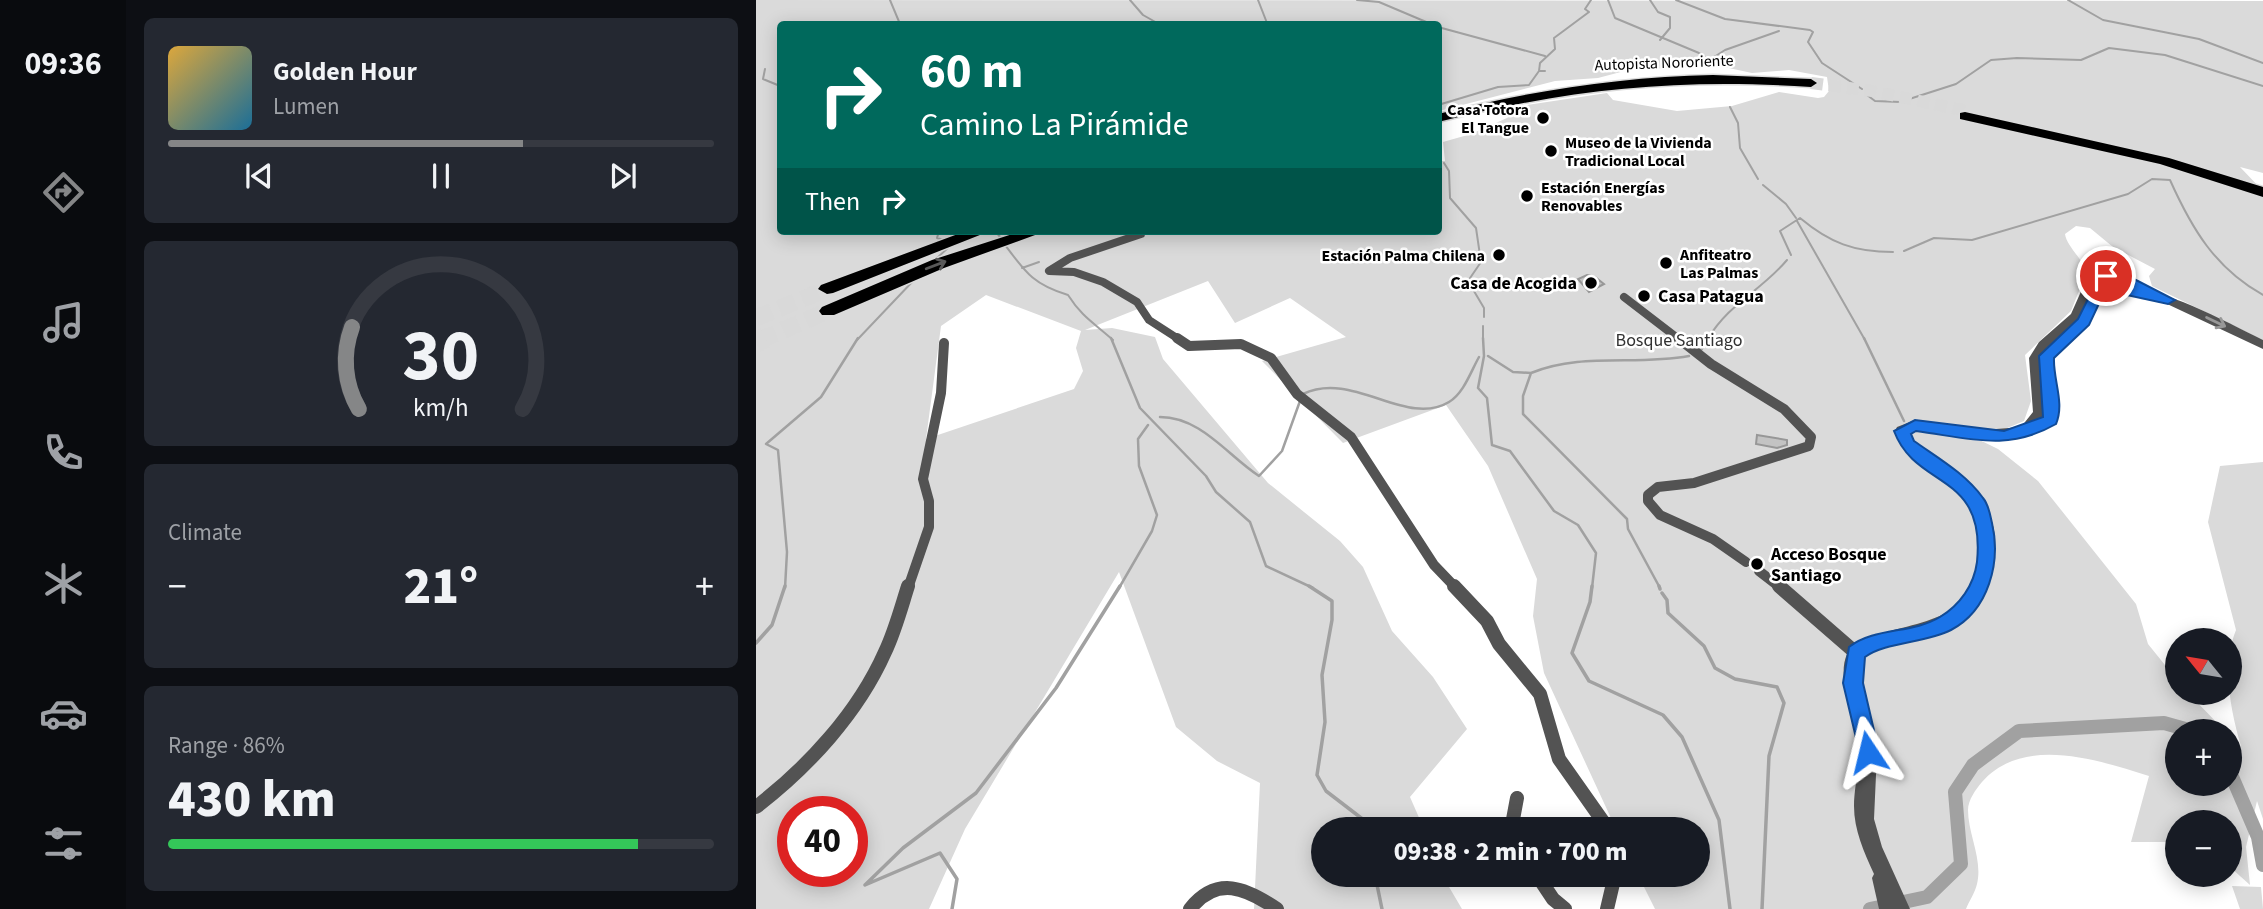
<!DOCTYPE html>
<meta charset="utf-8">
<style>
:root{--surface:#171b24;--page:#242831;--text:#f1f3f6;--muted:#9ea1a6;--line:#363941;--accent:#858687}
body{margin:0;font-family:"Source Sans 3",sans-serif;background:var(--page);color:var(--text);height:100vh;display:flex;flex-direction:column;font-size:26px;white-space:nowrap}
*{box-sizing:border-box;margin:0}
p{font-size:23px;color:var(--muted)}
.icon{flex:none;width:38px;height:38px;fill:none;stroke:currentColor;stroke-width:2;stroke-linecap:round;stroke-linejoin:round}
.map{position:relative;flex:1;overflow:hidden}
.sheet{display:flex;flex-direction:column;gap:18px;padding:18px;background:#0d0f14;width:630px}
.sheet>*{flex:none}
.top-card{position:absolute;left:21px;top:21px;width:665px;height:214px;border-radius:7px;box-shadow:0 4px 18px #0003;background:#00695c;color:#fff;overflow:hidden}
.needle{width:46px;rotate:300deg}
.fabs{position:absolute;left:1409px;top:628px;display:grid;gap:14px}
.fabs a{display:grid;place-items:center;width:77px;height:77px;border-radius:50%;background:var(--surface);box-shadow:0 4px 18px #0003;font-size:35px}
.speed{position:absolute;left:21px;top:796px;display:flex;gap:14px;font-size:35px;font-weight:700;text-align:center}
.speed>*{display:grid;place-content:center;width:91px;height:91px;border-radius:50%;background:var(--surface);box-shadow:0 4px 18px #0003;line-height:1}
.speed .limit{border:10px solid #d22;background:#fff;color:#111}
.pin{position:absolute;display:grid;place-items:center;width:60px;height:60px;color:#fff;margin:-30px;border:4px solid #fff;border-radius:50%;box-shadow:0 2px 7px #0007}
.me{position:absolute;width:77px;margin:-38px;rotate:350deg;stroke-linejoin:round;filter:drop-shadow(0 0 5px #0008)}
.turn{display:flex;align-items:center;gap:24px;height:147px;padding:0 28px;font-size:32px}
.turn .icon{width:91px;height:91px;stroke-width:2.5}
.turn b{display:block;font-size:49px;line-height:60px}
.then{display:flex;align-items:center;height:66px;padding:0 28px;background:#0003;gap:14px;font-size:26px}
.big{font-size:52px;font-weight:800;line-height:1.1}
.sheet .widget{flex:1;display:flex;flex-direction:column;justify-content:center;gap:10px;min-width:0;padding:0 24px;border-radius:10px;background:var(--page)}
.sheet .dial{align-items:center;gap:0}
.dial svg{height:182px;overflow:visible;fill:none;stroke:var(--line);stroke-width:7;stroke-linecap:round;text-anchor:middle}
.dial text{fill:var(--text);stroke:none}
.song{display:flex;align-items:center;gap:21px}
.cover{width:84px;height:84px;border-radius:10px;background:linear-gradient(135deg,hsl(40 70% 55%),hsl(200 70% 35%))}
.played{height:7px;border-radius:4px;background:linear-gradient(90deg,var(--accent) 65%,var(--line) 65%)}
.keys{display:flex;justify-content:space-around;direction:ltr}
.heat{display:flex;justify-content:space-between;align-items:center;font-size:38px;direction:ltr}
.charge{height:10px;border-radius:5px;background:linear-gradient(90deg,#34c759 86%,var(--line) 0)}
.trip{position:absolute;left:555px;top:817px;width:399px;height:70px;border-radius:35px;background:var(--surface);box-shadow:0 4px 18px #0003;font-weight:800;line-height:70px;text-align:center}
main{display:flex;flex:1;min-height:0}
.tab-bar{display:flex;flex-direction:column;width:126px;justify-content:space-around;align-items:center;background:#090b0e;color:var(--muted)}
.tab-bar .icon{width:49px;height:49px}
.tab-bar .selected{color:var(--accent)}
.tab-bar b{font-size:32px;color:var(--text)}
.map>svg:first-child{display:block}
</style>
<main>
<nav class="tab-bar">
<b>09:36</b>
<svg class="icon selected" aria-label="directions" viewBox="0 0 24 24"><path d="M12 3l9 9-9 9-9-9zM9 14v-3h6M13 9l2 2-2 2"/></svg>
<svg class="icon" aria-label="music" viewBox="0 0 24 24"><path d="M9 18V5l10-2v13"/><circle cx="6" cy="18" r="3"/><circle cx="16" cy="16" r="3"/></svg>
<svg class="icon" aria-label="phone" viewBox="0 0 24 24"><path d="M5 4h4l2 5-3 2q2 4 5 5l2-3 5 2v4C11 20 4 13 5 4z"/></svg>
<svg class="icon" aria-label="climate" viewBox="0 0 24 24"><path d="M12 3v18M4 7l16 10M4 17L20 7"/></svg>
<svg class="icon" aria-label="car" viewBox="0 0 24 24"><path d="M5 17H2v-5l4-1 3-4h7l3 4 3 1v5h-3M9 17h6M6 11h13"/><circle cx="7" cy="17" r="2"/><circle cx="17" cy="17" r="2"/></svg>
<svg class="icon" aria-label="filters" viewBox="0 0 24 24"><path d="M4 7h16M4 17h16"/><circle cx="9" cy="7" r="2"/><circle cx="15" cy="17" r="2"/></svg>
</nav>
<section class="sheet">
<div class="widget">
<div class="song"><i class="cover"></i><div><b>Golden Hour</b><p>Lumen</p></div></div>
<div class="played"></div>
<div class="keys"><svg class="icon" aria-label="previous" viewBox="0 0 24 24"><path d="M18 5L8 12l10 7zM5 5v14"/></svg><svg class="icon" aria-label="pause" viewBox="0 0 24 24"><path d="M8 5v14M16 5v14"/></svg><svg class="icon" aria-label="next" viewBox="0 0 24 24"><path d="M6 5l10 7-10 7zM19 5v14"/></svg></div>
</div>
<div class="widget dial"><svg viewBox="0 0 100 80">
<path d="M14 69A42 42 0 1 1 86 69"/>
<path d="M14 69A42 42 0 0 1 11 33" stroke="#858687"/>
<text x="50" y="56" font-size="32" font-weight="700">30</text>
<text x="50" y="72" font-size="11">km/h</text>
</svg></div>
<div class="widget"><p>Climate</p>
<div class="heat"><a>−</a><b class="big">21°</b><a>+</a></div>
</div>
<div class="widget"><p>Range · 86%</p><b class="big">430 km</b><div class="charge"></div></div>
</section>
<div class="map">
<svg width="1507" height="909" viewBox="0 0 1507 909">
<rect width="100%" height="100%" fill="#fff"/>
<path fill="#dadada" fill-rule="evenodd" d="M0,0L1507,1V173L1484,167L1507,191V340L1396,286L1393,276L1399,269L1357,247L1334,228L1320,226L1309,234C1310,244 1323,256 1328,266L1322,272L1329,276L1315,311L1269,355L1275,401L1268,421L1237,434L1199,428L1242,449L1282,481L1380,604L1392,644L1421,680V693H1432L1469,731L1421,732V784H1474V736L1485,746C1474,710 1466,664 1480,630L1452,522L1464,466L1507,462V819L1501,801L1490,847L1494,885L1474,867V822H1421V842H1375L1393,776C1342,760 1267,735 1226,782C1220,789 1212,800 1212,810C1212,834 1227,860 1221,884C1219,893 1213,901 1210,909H899L882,875H942V830L860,829L788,673L777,616L781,579L732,466L690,405L587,443L506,361L590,337L534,298L479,323L452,281L329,330L356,328L399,337L407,359L512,483L584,541L607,567L636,631L677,677L711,729L654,797L668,829L567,830V875H686L706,909H498L504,783L461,761L420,727L363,572L209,829L173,909H0ZM24,24H682L683,111L799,81L842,78L876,69L968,67L996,73L1033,70L1071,77L1073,91L1068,97L1062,98L1023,92L976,106L921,111L857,100L851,93L771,105L751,118L715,134L687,142L689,161H683L682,231H24ZM230,295L325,331L320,348L327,371L318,389L170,439L185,326ZM37,812H96V872H37Z
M1476,886L1505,887L1507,909H1484Z"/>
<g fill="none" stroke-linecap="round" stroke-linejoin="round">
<path stroke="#a1a1a1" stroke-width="2" d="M134,0L144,24
M374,0L387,15L403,24
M502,0L511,23L516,24
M601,0L623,2L675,24
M852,0L859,18L943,53L954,60L956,67
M894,0L902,12L914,17V28L904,40
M920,0L969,19L1054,30L1057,32L1052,42L1066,63L1106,89
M1312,0L1347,20L1443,39L1507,63
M682,27L789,56
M955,59L969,50L1023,31
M9,69L7,79L24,86
M789,71H783L784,63L799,49L798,38L833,12L829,9L835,0
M1111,95L1119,101L1144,102L1200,84L1235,60L1261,58L1325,60L1353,48L1409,55L1507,86
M682,105L742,87L773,85L783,71
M974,107L982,123L984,148L1002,179
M688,163L693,171L694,198L720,228L725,262L712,281L728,308V317
M1007,185L1030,204L1040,218
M1041,221L1109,340
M183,231L181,238L188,240
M239,231L246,239
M249,245C270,273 278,285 312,295C326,317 338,323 357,340
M1148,251L1178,238L1216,240L1372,194L1396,179L1414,180C1436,229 1459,268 1507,295
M1035,255L1024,231L1044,218C1074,243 1098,252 1137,252
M180,259L195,245
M266,268L283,262
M727,326V340
M101,340L158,280
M951,340C974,302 1004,292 1031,260"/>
<path stroke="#a1a1a1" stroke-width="2.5" d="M355,338L384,408L450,476L460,492L494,522L510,566L557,588
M727,338L728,356L722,388L731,398L736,445L754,451L798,511L822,525L840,553L836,588
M1108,338L1148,421
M945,350L953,338
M732,356L757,372L775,373
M547,394C597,370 650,428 693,402C708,393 715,371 723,357
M404,417C445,417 471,455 503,476L526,451L544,401
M29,588L31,552L22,450L10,444L65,397L102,338
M363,588L396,531L401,515L383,466L382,439L392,425
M904,588L872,529L871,519L767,414V396L775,373C826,352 880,366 933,356"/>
<path stroke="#a1a1a1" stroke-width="3.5" d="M553,586L576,601V620L566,675L569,722L561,775L570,791L613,824V830
M836,586L834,602L816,653L833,681L907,715L926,737L963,820L974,909
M903,586L904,589
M906,593L911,600L912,613L948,646L959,668L979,679L1021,687L1028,703L1013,756L1006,909
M0,643L16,625L29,586
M619,875L626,909
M196,909L201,879L184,853L109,885L147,848L220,793L300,688L364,586"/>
<path stroke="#a1a1a1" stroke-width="14" d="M1474,772L1502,837L1507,865
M1114,909L1171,897L1205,864L1199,792L1217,765L1263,731L1408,723L1440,732"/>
</g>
<path fill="#c3c3c3" stroke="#979797" stroke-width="2" d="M831,275L839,277L848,284L833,292L822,279Z
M1001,435L1031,440V445L1021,448L1000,444Z"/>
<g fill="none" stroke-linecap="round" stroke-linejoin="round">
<path stroke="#d9d9d9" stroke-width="12" stroke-dasharray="12 6" stroke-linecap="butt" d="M1055,83L1116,91L1211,111"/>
<path stroke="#d9d9d9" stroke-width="17" stroke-dasharray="17 8" stroke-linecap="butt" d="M0,318L71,289
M4,340L72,311"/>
<path stroke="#d9d9d9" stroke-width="21" stroke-dasharray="21 10" stroke-linecap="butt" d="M0,342L9,338"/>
<g stroke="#dbdbdb" stroke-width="3">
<path id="motorway" d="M957,75L1055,79L1061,83L1055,87C921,78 813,89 682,122V114C774,91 863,77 957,75Z
M1209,112L1413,158L1507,187V197L1404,164L1204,119V113Z
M210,231H234L77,293L71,294L62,289L65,285Z
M266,231H290L188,268L78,315H66L63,311L66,307L176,260Z"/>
</g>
<path stroke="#535353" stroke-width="8" d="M385,234L314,258L293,271L318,272L347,282L381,302L393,320L424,340
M868,297L924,340"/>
<path stroke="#535353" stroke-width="10" d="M421,338L433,346L485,344L515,358L541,394L595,437L678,565L700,588
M922,338L955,364L1028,409L1055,437L1053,446L938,483L902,487L892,495V501L904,515L957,539L990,562
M1003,571L1025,588
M152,588L173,527V501L167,479L185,393L188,343"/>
<path stroke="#535353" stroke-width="14" d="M698,586L731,621L743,644L784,694L803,759L853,830
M1023,586L1100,653
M0,807C52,767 102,713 129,652C139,631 145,608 152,586
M755,830L761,798
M781,875L797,899L809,909
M434,909C461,875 490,888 521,909
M851,909L859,875"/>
<path fill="#535353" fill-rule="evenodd" d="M1350,273L1383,281L1385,284L1379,288L1350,280L1340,282L1337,290C1389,275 1459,317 1507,340V349L1409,303L1356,292L1346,294L1332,324L1297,357L1302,412L1300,423C1247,448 1215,438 1160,430L1154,433C1161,455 1197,469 1214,485C1224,496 1232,508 1236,522C1246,552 1233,601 1208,620C1183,639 1145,642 1116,651L1107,658L1105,672L1121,753L1118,819L1126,847L1154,909H1123L1116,878L1118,874C1108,852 1098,830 1098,806C1098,787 1104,767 1102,747C1100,718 1070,660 1103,641C1160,618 1223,628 1223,546C1223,523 1216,504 1199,489C1177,471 1148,459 1139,431L1141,427L1159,420L1228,430L1265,427L1277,412L1273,358L1283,342L1315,314L1331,278Z"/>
<use href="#motorway" fill="#000" fill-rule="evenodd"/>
</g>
<defs><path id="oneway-shaft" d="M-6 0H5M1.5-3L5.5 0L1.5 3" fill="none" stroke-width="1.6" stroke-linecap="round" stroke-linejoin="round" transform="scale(1.75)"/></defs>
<use stroke="#595959" href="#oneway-shaft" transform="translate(180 265) rotate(-21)"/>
<use stroke="#989898" href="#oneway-shaft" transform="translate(1460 322) rotate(26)"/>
<path fill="#1a73e8" stroke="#114b97" stroke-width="2" d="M1350,272L1380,280L1419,300L1412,304L1357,292L1347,295L1333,325L1298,358C1297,380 1309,403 1300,424C1251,452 1213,438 1160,431L1155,434L1158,441C1182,458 1210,474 1227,498C1233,505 1234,515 1236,523C1245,562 1233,610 1195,630C1170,643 1129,642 1109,657L1107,683L1123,752L1120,759L1112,762L1105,759L1087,683L1093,647C1119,627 1156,634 1184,617C1204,605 1218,585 1221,562C1230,471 1160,490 1138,431L1159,420L1248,431L1287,417L1283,356L1322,319L1337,289L1356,284L1375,288L1345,278V273Z"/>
<g fill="#000" stroke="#fff" stroke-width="2.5">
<circle cx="787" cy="118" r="7"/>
<circle cx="795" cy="151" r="7"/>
<circle cx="771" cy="196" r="7"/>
<circle cx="743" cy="255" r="7"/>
<circle cx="910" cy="263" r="7"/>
<circle cx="835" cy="283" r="7"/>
<circle cx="888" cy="296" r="7"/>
<circle cx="1001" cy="564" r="7"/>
</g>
<g text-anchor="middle" stroke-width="5" stroke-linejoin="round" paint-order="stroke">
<g font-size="16" fill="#000" stroke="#fff">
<text transform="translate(908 62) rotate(-2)" y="6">Autopista Nororiente</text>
</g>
<g font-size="16" font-weight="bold" fill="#000" stroke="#fff" text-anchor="start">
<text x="773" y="115" text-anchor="end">Casa Totora<tspan x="773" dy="18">El Tangue</tspan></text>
<text x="809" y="148">Museo de la Vivienda<tspan x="809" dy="18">Tradicional Local</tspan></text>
<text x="785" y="193">Estación Energías<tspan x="785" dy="18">Renovables</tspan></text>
<text x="924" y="260">Anfiteatro<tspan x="924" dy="18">Las Palmas</tspan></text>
<text x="729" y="261" text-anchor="end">Estación Palma Chilena</text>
</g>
<g font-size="18" font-weight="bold" fill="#000" stroke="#fff" text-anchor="start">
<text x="821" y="289" text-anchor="end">Casa de Acogida</text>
<text x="902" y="302">Casa Patagua</text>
<text x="1015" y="560">Acceso Bosque<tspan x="1015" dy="21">Santiago</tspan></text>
</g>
<g font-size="18" fill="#313131" stroke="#fff">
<text x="923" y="346">Bosque Santiago</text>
</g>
</g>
</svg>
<div class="fabs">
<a><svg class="needle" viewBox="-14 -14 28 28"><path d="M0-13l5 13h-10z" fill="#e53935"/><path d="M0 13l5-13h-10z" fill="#9ea1a6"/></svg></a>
<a>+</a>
<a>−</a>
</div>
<div class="speed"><div class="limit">40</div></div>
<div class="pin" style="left:1350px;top:276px;background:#d93025"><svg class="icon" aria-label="arrive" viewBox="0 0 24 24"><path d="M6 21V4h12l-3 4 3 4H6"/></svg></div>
<svg class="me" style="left:1112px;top:752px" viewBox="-20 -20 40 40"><path d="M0-17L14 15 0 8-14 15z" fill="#1a73e8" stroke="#fff" stroke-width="4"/></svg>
<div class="trip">09:38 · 2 min · 700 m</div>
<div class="top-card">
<div class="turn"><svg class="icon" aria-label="right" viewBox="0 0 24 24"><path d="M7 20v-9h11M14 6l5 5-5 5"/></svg><div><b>60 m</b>Camino La Pirámide</div></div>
<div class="then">Then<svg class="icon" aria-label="right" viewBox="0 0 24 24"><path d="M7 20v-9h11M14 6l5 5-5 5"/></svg></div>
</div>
</div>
</main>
